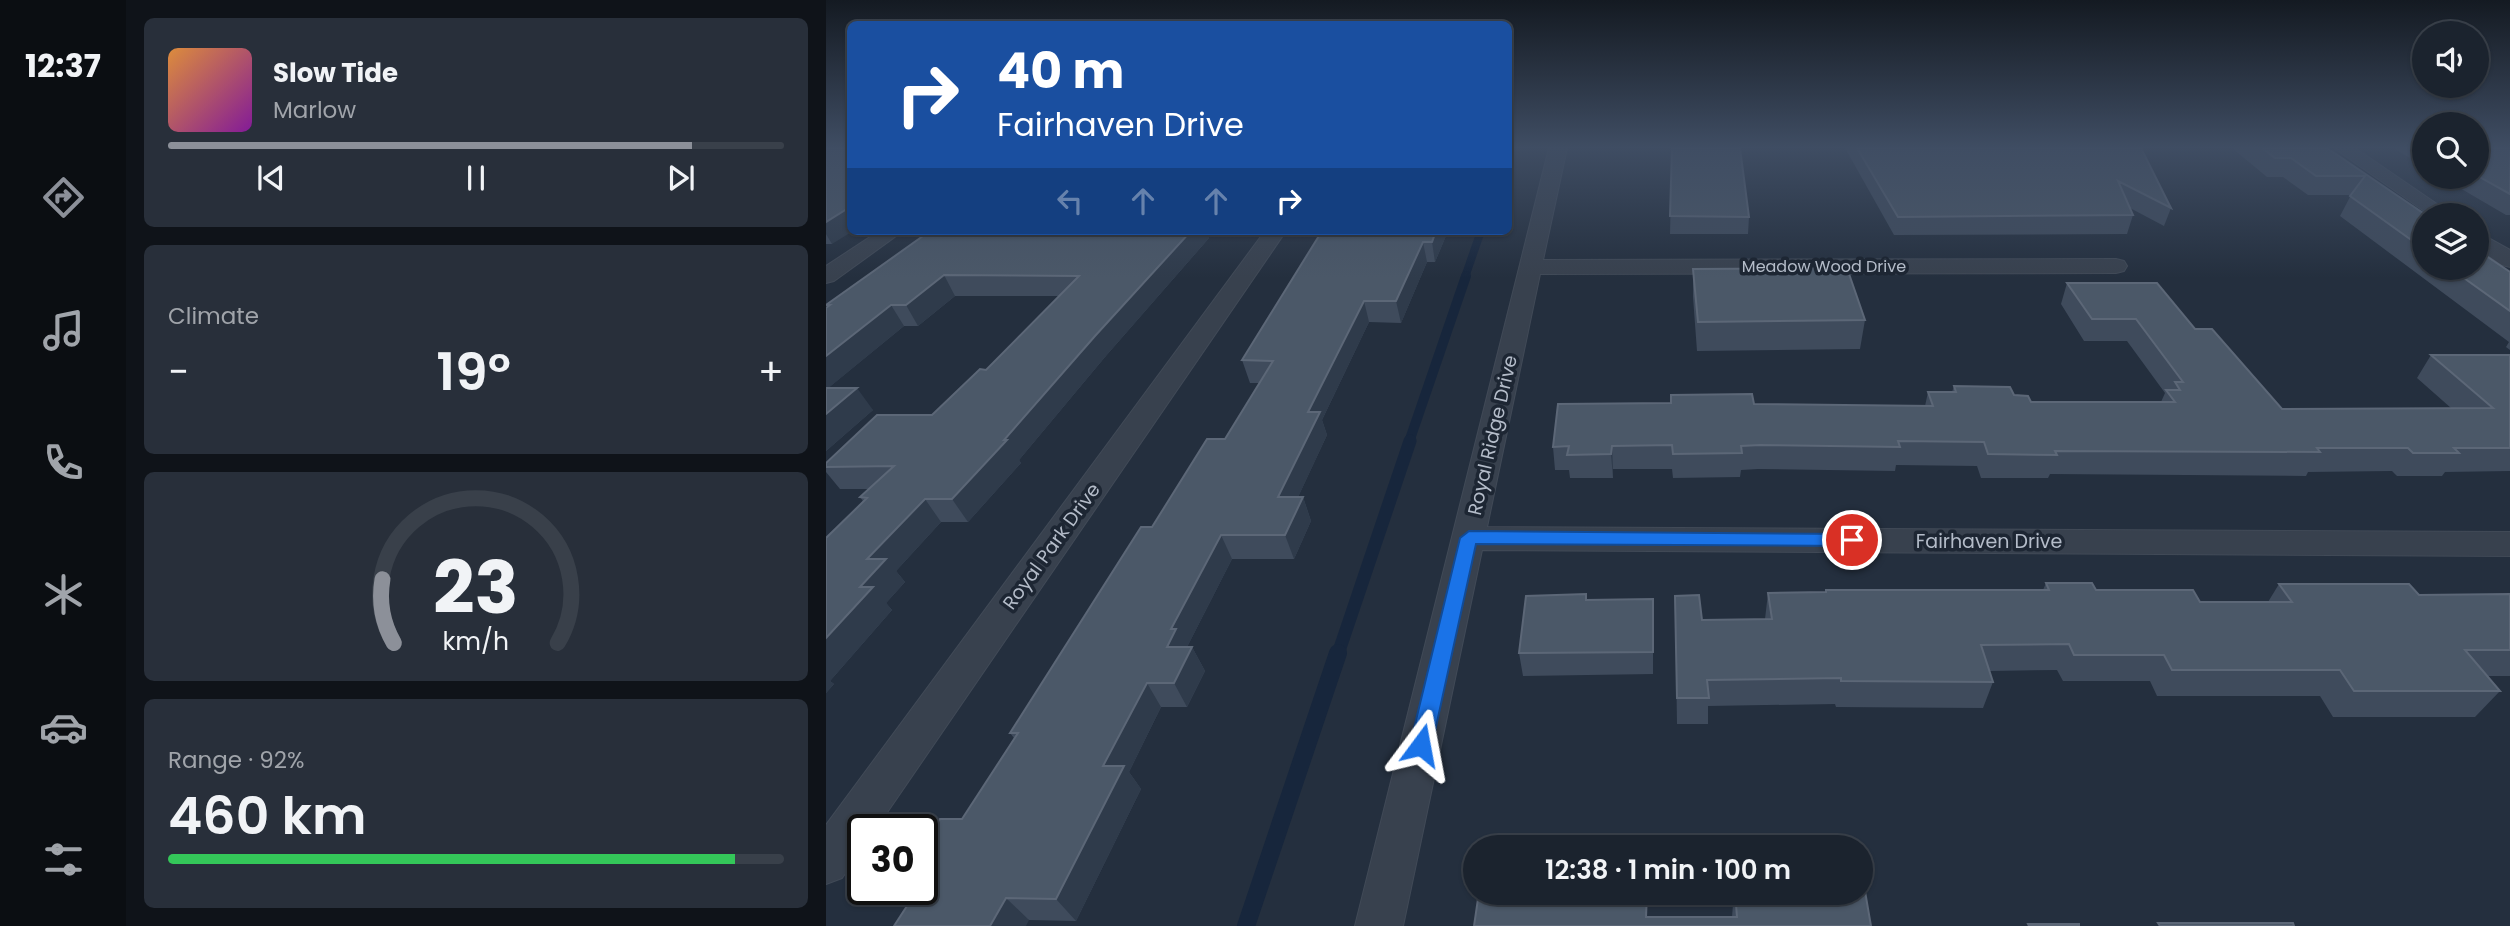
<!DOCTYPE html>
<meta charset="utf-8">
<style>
:root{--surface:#1b232e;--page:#282f3a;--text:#f1f3f6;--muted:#a0a4aa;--line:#39404a;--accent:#8c9099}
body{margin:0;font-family:Poppins,sans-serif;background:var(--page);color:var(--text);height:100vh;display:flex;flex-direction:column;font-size:26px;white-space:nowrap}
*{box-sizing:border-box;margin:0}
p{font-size:23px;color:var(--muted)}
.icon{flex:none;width:38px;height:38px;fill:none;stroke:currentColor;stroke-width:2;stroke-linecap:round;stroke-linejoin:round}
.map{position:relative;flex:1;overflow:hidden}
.drawer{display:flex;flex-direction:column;gap:18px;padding:18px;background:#0f1319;width:700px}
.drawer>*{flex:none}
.banner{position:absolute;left:21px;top:21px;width:665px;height:214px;border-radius:10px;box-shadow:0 2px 5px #0004,0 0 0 2px var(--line);background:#1a4fa0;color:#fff;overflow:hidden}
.tools{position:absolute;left:1586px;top:21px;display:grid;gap:14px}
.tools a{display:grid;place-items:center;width:77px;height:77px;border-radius:50%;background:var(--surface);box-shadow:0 2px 5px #0004,0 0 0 2px var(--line);font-size:35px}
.speed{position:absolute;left:21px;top:814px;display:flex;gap:14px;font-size:35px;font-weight:700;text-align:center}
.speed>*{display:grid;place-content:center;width:91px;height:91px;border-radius:50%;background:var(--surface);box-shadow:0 2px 5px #0004,0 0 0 2px var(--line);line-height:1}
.speed .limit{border:4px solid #111;border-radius:10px;background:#fff;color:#111}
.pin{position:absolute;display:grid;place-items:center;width:60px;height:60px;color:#fff;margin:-30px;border:4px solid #fff;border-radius:50%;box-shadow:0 2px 7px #0007}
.me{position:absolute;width:77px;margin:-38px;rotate:13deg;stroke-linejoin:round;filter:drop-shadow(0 0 5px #0008)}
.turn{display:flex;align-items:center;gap:24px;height:147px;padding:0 35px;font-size:32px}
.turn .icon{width:91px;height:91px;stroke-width:2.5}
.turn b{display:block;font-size:49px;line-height:60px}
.lanes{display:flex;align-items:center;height:66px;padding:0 35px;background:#0003;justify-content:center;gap:35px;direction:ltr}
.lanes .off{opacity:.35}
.big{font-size:52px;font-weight:600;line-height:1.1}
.drawer .tile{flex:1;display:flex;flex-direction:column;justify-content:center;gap:10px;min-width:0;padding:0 24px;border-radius:10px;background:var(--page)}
.drawer .dial{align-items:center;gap:0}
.dial svg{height:182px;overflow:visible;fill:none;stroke:var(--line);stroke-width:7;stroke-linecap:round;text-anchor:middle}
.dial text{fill:var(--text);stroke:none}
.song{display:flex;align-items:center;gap:21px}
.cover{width:84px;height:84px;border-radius:10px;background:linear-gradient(135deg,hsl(30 70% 55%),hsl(290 70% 35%))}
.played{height:7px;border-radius:4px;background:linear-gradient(90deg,var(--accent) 85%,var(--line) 85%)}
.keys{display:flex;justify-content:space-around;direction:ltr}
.heat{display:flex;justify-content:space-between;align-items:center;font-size:38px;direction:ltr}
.charge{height:10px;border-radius:5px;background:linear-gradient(90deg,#34c759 92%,var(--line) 0)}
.trip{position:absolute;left:637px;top:835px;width:410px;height:70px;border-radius:35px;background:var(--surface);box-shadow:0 2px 5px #0004,0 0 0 2px var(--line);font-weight:600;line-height:70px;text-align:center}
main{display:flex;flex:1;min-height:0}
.dock{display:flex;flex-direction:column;width:126px;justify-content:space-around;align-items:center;background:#0b0e12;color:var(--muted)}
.dock .icon{width:49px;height:49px}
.dock .selected{color:var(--accent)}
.dock b{font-size:32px;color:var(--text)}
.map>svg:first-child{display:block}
</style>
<main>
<nav class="dock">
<b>12:37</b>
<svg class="icon selected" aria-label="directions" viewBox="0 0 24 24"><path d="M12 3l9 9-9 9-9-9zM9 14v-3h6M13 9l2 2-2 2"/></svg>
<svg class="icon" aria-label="music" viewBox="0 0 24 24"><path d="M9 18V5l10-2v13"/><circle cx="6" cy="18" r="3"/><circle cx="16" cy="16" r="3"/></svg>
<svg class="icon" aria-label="phone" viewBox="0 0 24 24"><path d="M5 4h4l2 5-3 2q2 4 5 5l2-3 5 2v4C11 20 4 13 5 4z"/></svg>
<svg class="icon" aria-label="climate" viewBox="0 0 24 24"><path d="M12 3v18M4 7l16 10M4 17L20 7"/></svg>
<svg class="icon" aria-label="car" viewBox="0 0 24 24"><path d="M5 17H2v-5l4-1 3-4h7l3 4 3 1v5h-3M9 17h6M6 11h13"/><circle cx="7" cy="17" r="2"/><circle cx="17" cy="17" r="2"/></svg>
<svg class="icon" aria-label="filters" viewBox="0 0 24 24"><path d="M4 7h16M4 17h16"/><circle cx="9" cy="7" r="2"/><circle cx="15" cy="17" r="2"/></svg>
</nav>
<section class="drawer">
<div class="tile">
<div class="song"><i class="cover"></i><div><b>Slow Tide</b><p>Marlow</p></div></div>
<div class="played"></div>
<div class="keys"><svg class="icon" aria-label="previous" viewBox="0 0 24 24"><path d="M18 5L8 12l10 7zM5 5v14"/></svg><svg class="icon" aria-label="pause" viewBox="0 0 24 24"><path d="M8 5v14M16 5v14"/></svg><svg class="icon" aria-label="next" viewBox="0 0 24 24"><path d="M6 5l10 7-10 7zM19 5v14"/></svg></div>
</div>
<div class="tile"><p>Climate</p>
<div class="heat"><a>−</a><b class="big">19°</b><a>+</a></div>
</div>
<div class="tile dial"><svg viewBox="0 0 100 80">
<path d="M14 69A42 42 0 1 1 86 69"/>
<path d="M14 69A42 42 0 0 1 9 41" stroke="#8c9099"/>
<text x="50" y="56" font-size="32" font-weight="700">23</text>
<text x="50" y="72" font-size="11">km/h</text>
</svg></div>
<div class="tile"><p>Range · 92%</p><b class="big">460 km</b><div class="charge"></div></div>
</section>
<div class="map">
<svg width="1684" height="926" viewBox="0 0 1684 926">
<rect width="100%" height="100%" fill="#242f3e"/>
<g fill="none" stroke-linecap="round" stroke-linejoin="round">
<path stroke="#17263c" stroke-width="8" d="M639,277L655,231"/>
<path stroke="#17263c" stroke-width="10" d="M583,442L640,276"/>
<path stroke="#17263c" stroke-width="13" d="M512,654L584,441"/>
<path stroke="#17263c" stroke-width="18" d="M420,926L512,653"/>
<g stroke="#414a57" stroke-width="2">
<path id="street" d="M723,148H741L717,260L1290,259L1298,261L1301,266L1298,271L1290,273L714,274L661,527L1684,532V556L656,550L577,926H529Z
M1508,148H1529L1627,215H1604Z
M53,231H77L8,281L0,283V266Z
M439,231H460L49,830H37V847L16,878L0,884V825Z
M1650,231L1684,250V267L1676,265L1650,247Z"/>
</g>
<use href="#street" fill="#38414e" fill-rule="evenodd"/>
</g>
<path fill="#3f4b5c" d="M0,148L6,244H0Z
M846,148L923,217L922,234H844Z
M1019,148H1315L1345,208L1338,226L1304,208L1307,215L1301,234L1068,235Z
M1406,148H1501L1598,215V268H1650L1684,272V350L1680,347L1683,342L1514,216L1525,195H1482L1457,177H1441Z
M1567,148H1598V166Z
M1650,148H1684V215H1680L1615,177H1650Z
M104,231L382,236L383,238L279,357L193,460L195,463L142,522H115L70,571L79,582L60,603L66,610L4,681L8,684L0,693V538L37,501L34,497L43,489H14L0,472V463L106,415L160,370L233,296H129L92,326H78L2,388L47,410L0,451V308L1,307L0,305Z
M496,231H622L609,262H601L575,323L543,322L496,420L501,435L472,497H477L485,521L468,559H406L361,647H366L379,671L361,707H335L303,772L315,789L250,921L203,920L101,874L96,870V847L136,819L188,738L184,733L326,527L399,439L433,383H424L416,360Z
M867,269L1039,320L1034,349L871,351L867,297Z
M1241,283L1369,329L1456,409L1625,408L1591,378L1605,355H1684V471L1619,472L1616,476H1571L1566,471L1482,472L1480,476L1224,474L1222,478H1155L1151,466L1070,465L1069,471L932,469L915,470L914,477L847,478L846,469H787V478H744L743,470H729L727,447L928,404L1099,406L1102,392H1126L1128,386L1188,395L1205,402H1335L1339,393L1301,341H1258L1235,304Z
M1220,583L1270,590L1374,602H1442L1453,584L1593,595L1684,594V676H1661L1674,691L1649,717H1507L1494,696H1331L1324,681H1237L1231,670L1163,671L1167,682L1157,708L1010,707L1009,704L882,706V724H851L849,596L876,620L939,619L942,593L999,592L1000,590H1217Z
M827,599V674L697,676L693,653L761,600Z
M653,892H748V894L821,917H906L908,892H1034L1045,926H648Z"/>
<path fill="#2f3b4b" d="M24,207V231H27L6,244L0,234V222Z
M365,231H386L382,236L383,238L279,357L193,460L195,463L142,522L126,499L269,336Z
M610,231H622L609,262L606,242Z
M597,242L601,262L575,323L570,301Z
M118,275L129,296L92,326L80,305Z
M538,301L543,322L496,420L501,435L461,521L452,497L482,412Z
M65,305L78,326L0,390V356Z
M31,388L47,410L0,451V414Z
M786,446L787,469V478L785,454Z
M477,497L485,521L468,559L459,535Z
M99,499L115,522L70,571L79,582L60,603L66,610L4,681L8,684L0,693V638L34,587L41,559Z
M395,535L406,559L360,649L366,647L379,671L361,707L348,683L341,647L345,629Z
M321,683L335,707L303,772L315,789L250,921L230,899L277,766Z
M180,898L203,920L200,926H164Z"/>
<path fill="#4b5868" stroke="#5c6777" stroke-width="2" d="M0,148H24V207L0,222Z
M846,148H914L923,217L844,216Z
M1031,148H1315L1345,208L1292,181L1307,215L1072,217Z
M1436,148H1501L1600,215H1598V249L1524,196L1539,176H1490L1465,158H1449Z
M1650,148H1684V194L1650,175Z
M104,231H365L269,336L178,440H181L126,499H99L41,559H60L34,587H47L0,638V538L41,498L34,497L68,466L0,467V463L51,415H106L154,369L160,370L253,276L118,275L80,305H65L0,356V308L4,305H0Z
M496,231H610L606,242H597L570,301H538L482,412H494L452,497H477L459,535H395L345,629H350L341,647H366L348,683H321L277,766H298L230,899L180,898L164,926H68L92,889H96V882L109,861H96V847L114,819H136L192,733H184L315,527H326L381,439H399L447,361L416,360Z
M1650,249L1684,272V311L1624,268H1650Z
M1021,268L1039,320L872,322L867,269Z
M1241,283H1331L1369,329H1386L1456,409L1667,408L1605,355H1684V448H1628L1633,453H1587L1582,448H1491L1494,452L1229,451L1231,455L1162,454L1158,442L1072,441L1074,447L934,445L915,446L916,453L847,454L846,445L786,446L785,454L741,455L743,446L727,447L732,404L845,403V395L926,394L928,404L1107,406L1102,392H1130L1128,386L1184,387L1188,395L1202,396L1205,402H1349L1340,390H1354L1349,382H1357L1310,319H1266Z
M0,388H31L0,414Z
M1220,583H1266L1270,590H1367L1374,602H1466L1453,584H1583L1593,595L1684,594V650H1639L1674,691H1528L1514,670H1346L1338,655H1248L1243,644L1155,645L1167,682L1015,681V678L881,680L883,698H851L849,596L873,595L876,620L946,619L942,593L1000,592V590H1223Z
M760,594V600L827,599V652L693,653L700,596Z
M1034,868H1035L1045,926H648L653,892L821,894L820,917H911L909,892H1034Z
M1332,923H1467L1468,926H1334Z
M1202,924H1253V926H1203Z"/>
<linearGradient id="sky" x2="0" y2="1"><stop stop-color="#141a22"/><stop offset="0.53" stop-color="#3f4d63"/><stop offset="1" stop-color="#3f4d63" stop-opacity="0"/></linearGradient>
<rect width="1684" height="278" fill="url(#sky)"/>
<path fill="#1a73e8" stroke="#114b97" stroke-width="2" d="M643,531L1026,534L1035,540L1026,546L650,544L606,745L602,752L595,754L587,752L584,745L634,538Z"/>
<g text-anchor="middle" stroke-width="7" stroke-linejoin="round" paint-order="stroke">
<g font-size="16" fill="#b4bcc9" stroke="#1d2633">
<text x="998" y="272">Meadow Wood Drive</text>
</g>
<g font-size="19" fill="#b4bcc9" stroke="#1d2633">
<text transform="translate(666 435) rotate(-77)" y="7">Royal Ridge Drive</text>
<text x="1163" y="548">Fairhaven Drive</text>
<text transform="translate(225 546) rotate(-54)" y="7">Royal Park Drive</text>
</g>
</g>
</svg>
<div class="tools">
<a><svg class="icon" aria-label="sound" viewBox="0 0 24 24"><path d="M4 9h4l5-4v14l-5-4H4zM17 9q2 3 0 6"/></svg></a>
<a><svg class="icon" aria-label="search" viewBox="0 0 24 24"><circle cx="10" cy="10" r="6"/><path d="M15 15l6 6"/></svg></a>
<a><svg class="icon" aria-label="layers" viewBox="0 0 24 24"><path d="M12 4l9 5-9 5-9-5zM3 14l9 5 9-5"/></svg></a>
</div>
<div class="speed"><div class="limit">30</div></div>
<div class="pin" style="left:1026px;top:540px;background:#d93025"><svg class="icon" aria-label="arrive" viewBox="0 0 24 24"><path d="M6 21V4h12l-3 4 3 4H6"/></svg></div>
<svg class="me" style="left:595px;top:745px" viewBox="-20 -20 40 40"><path d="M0-17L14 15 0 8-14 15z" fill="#1a73e8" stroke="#fff" stroke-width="4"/></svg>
<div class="trip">12:38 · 1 min · 100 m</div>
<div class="banner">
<div class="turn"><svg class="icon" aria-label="right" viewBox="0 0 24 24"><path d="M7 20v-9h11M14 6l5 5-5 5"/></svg><div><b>40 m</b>Fairhaven Drive</div></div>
<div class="lanes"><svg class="icon off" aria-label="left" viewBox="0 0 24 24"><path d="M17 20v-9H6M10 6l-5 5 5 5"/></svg><svg class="icon off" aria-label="ahead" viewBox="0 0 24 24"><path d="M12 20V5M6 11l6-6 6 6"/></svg><svg class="icon off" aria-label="ahead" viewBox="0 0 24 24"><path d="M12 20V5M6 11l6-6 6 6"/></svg><svg class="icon" aria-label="right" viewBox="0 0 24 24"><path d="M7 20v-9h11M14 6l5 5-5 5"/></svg></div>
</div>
</div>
</main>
